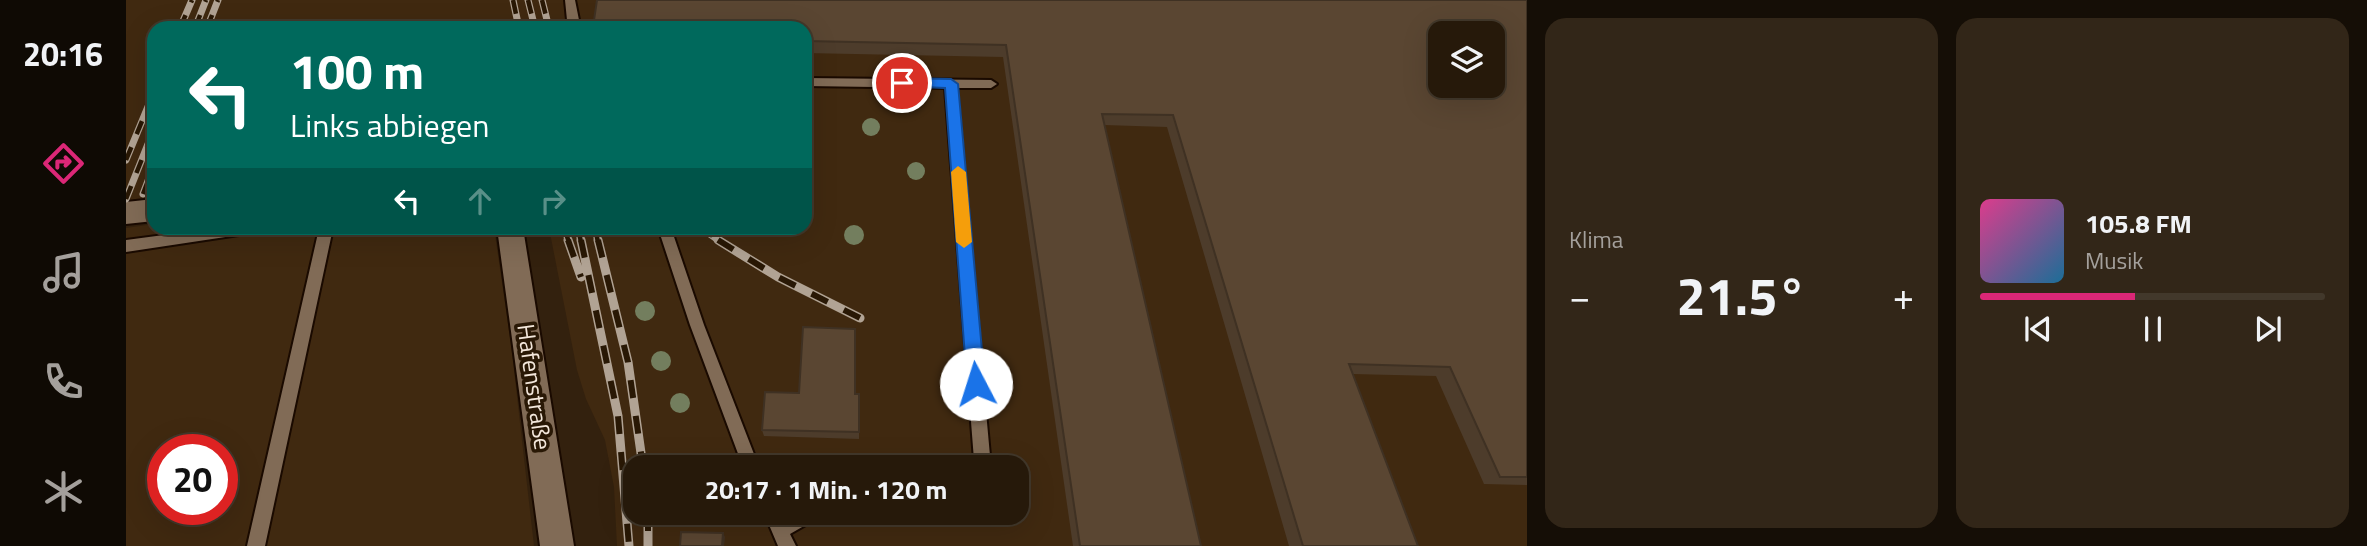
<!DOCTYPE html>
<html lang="de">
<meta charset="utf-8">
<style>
:root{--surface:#26190a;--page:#322618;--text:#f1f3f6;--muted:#a4a09c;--line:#42382b;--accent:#db2777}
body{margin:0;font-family:"Titillium Web",sans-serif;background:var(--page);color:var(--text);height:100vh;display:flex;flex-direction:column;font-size:26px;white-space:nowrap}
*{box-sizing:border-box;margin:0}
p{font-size:23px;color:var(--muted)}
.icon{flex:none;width:38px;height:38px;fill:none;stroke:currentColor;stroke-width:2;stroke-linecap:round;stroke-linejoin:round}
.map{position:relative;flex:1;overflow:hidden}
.sheet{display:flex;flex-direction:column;gap:18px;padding:18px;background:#150e06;width:840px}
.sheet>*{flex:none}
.hud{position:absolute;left:21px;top:21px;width:665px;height:214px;border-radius:21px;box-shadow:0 7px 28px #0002,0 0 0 2px var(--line);background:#00695c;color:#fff;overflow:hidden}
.tools{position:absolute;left:1302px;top:21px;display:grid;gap:14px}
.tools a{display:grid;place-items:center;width:77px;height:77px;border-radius:14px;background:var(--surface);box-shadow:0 7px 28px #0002,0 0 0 2px var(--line);font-size:35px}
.speed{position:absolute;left:21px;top:434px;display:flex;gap:14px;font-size:35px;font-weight:700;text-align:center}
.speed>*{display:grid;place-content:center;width:91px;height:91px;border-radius:50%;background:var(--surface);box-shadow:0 7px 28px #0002,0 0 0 2px var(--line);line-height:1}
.speed .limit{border:10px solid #d22;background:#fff;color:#111}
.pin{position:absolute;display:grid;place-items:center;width:60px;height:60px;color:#fff;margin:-30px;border:4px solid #fff;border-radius:50%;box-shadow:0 2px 7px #0007}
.me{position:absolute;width:77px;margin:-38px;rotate:355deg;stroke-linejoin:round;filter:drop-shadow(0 0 5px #0008)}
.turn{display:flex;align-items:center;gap:24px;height:147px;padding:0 28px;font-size:32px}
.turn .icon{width:91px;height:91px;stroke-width:2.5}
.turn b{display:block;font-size:49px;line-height:60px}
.lanes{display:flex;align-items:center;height:66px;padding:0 28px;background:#0003;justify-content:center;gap:35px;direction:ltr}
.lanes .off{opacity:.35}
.big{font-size:52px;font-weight:700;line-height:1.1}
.sheet .card{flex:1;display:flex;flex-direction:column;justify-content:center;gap:10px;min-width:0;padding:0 24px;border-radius:21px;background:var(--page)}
.song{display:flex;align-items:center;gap:21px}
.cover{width:84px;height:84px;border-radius:10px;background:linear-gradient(135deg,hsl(330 70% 55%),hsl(200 70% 35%))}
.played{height:7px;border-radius:4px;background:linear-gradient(90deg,var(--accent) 45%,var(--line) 45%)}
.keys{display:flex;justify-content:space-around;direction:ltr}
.heat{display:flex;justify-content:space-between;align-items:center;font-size:38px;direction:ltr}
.sheet .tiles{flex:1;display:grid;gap:18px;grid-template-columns:repeat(2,1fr)}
.trip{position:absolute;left:497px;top:455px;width:406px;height:70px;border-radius:21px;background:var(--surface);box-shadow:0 7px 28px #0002,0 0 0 2px var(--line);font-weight:700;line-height:70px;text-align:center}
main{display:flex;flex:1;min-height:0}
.dock{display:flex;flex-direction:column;width:126px;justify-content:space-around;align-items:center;background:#0f0a04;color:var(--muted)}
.dock .icon{width:49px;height:49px}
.dock .active{color:var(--accent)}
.dock b{font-size:32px;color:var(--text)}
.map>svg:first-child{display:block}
</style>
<main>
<nav class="dock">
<b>20:16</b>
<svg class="icon active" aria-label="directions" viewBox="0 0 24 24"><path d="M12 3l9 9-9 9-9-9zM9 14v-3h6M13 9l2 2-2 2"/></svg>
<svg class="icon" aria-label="music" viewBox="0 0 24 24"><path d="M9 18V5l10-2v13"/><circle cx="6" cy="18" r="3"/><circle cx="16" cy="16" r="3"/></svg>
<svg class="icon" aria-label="phone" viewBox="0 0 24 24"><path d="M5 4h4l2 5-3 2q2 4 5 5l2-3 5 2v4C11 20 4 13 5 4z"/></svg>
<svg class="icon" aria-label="climate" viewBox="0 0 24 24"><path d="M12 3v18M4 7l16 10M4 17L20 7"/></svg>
</nav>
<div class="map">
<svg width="1401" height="546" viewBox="0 0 1401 546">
<rect width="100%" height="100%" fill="#33210e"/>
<path fill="#402910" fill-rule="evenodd" d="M0,0H1401V546H491L488,487L479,440L460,399L451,370L423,228H679V28H28V197L0,201ZM1314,33H1367V86H1314ZM509,467H891V513H509Z
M28,224V228H368L385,344L408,546H0V228ZM37,450H96V509H37Z"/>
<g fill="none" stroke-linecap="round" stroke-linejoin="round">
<g stroke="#1a0a00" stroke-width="4">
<path id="service" d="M439,0H449L453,20L458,28H446L441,20Z
M679,78L865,80L871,84L865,88H831L865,467H842L844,461L848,460L819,88L679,86Z
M91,228H133L131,232L126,233L0,252V240Z
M191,228H204L206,233L139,546H121L192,233Z
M532,228H545L578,325L633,467H617L564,325Z
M638,513H655L657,519L668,513H692L690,519L664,534L670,546H652Z"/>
</g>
<g stroke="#1a0a00" stroke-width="4">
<path id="minor" d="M28,199V221L0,224V202Z
M371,228H397L448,546H414Z"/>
</g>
<use href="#service" fill="#816b56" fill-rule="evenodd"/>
<use href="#minor" fill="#816b56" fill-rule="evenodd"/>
<g stroke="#b1a394" stroke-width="7">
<path id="rail-far1" d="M387,0L393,28
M402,0L409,28
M416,0L423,28
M54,28L66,0
M69,28L80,0
M81,28L92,0
M0,160L28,92
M17,194L28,165
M0,199L28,129
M438,228L443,242
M452,228L455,242
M469,228L472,242
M575,228L595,242"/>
</g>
<g stroke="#b1a394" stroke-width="9">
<path id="rail" d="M442,240L455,277
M455,240L492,416L503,546
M472,240L502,362L517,467
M592,240L652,277L734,318
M522,513V546"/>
</g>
<use href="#rail-far1" stroke="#291805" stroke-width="4.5" stroke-dasharray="14" stroke-linecap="butt"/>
<use href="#rail" stroke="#291805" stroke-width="6" stroke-dasharray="18" stroke-linecap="butt"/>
</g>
<g fill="#737e5e">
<circle cx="745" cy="127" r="9"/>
<circle cx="790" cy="171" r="9"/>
<circle cx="728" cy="235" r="10"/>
<circle cx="519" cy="311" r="10"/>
<circle cx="535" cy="361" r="10"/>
<circle cx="554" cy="403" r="10"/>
</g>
<path fill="#4d3c2b" d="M1401,0V485L1358,484L1310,376L1226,374L1292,546H1163L1041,127L978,125L1075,546H947L877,57L679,53V28H470L468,20Z
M673,393L729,394L733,432V439L638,436L636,430Z"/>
<path fill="#3f3123" d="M597,533L599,537L598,546H596Z"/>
<path fill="#5a4632" stroke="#3f3123" stroke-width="2" fill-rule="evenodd" d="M471,0H1401V477H1374L1324,367L1223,364L1292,546H1177L1047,115L976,114L1075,546H954L880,45L679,41V28H608V22L468,20ZM1314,33H1367V86H1314Z
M677,327L729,329V394H733V432L636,430L639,392L673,393Z
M555,532L597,533L596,546H554Z"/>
<path fill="#1a73e8" stroke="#114b97" stroke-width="2" d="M776,78L825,79L832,84L859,384L856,390L850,392L844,390L841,384L819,88L772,86V80Z"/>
<path fill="#f59e0b" d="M832,166L840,172L846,242L838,248L830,242L825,172Z"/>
<g text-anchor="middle" stroke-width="7" stroke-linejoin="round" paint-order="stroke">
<g font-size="24" fill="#f3e7db" stroke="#291805">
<text transform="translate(408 387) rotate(82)" y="8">Hafenstraße</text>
</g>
</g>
</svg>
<div class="tools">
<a><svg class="icon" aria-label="layers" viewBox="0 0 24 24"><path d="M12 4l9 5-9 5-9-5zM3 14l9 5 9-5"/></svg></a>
</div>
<div class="speed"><div class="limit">20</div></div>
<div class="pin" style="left:776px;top:83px;background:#d93025"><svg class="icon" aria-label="arrive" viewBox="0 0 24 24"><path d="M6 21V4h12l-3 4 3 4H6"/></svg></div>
<svg class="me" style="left:850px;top:384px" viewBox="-20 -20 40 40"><circle r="19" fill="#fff"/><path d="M0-13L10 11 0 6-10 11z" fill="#1a73e8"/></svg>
<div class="trip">20:17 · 1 Min. · 120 m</div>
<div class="hud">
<div class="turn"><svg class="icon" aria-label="left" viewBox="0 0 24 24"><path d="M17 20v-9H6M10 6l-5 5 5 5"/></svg><div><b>100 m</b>Links abbiegen</div></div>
<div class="lanes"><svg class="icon" aria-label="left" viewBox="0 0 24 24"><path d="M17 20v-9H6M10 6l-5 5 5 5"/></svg><svg class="icon off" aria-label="ahead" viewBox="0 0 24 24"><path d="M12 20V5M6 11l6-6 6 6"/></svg><svg class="icon off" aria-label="right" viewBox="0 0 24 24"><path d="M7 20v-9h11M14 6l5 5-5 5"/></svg></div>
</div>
</div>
<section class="sheet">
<div class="tiles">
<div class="card"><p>Klima</p>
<div class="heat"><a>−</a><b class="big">21.5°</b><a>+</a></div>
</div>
<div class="card">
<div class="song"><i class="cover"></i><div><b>105.8 FM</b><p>Musik</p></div></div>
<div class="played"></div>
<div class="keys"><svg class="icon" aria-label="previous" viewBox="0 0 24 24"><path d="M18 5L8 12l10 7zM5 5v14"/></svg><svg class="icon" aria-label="pause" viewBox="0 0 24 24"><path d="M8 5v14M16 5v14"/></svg><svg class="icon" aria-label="next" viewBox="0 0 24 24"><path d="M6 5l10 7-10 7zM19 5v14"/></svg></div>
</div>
</div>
</section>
</main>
